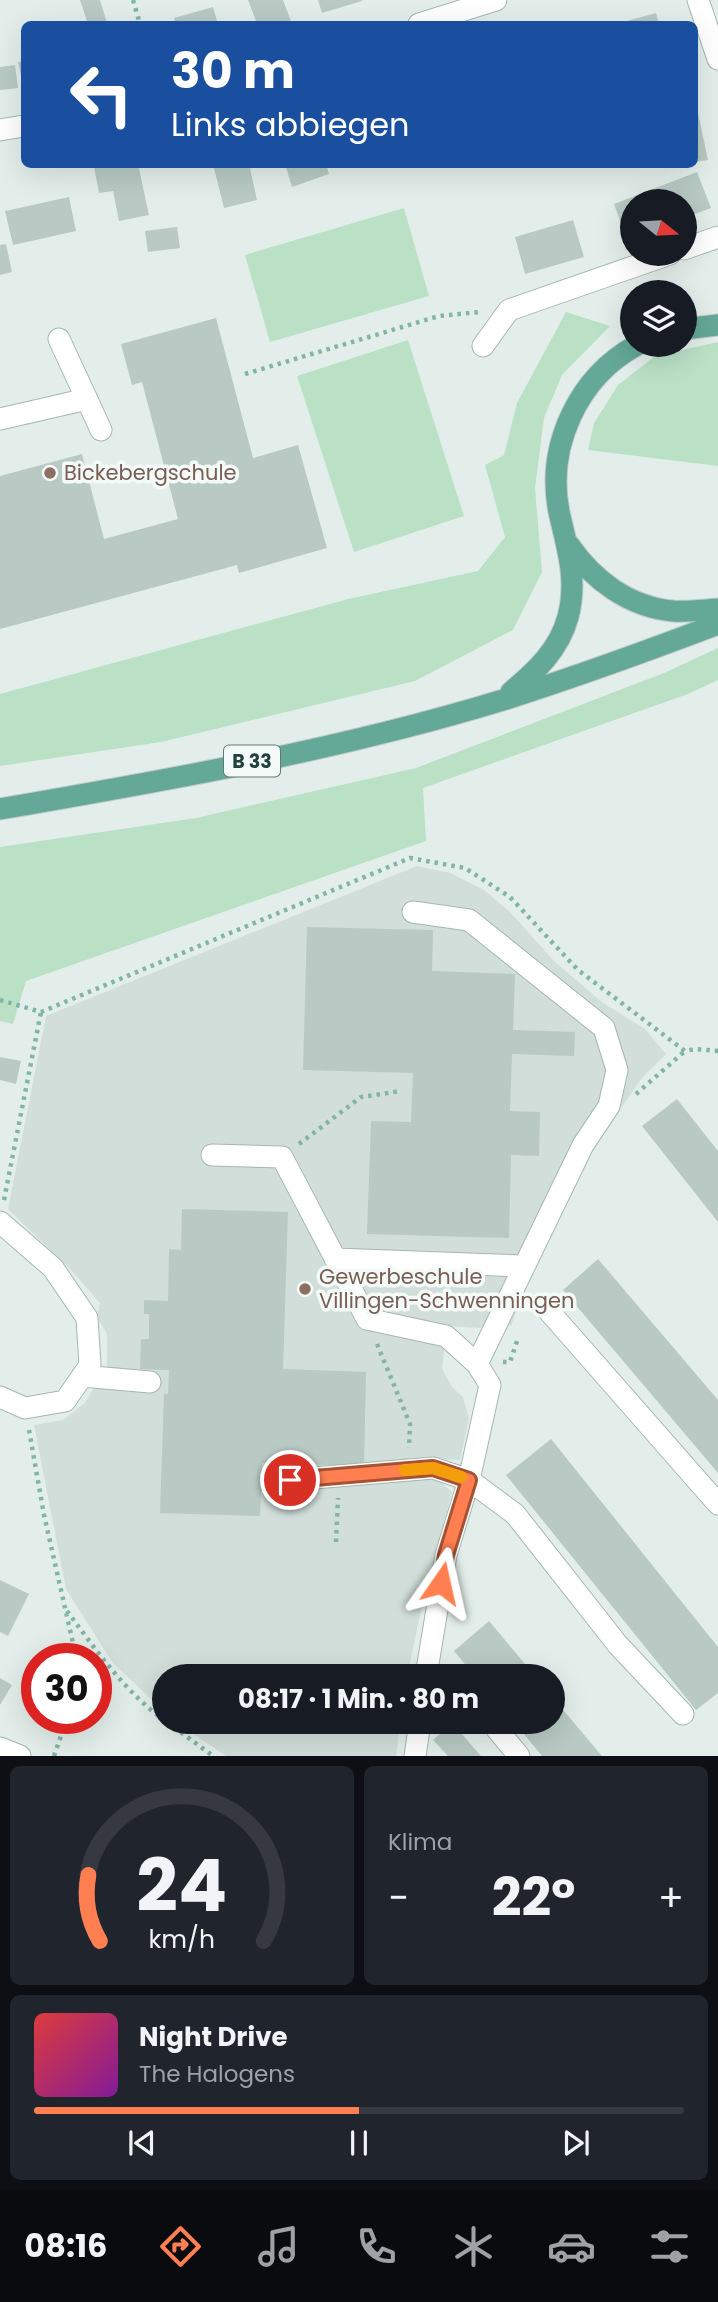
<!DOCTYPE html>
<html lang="de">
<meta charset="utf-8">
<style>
:root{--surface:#171b24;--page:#20242c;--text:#f1f3f6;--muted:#9ea1a6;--line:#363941;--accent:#ff7f51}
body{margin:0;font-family:Poppins,sans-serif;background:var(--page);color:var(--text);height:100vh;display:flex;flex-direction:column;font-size:26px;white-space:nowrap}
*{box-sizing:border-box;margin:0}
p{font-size:23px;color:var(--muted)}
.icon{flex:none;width:38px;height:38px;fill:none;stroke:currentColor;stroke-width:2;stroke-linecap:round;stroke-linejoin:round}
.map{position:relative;height:1756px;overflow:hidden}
.sheet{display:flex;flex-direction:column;gap:10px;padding:10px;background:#0d0f14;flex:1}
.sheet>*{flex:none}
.hud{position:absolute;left:21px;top:21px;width:677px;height:147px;border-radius:10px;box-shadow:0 7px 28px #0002;background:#1a4fa0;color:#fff;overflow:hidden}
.needle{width:46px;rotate:108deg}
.tools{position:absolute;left:620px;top:189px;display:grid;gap:14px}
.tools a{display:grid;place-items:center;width:77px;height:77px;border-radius:50%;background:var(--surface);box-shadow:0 7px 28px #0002;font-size:35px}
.speed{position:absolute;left:21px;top:1643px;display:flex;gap:14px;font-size:35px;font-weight:700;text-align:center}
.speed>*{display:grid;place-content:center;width:91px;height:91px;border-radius:50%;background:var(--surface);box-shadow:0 7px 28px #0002;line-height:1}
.speed .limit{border:10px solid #d22;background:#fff;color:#111}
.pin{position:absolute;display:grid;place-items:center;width:60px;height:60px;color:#fff;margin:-30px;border:4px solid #fff;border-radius:50%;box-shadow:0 2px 7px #0007}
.me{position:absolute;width:77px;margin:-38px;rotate:11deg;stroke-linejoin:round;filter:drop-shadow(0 0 5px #0008)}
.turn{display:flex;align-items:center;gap:24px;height:147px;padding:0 35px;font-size:32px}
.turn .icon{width:91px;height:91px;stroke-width:2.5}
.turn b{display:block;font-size:49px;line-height:60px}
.big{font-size:52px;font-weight:700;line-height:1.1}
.sheet .tile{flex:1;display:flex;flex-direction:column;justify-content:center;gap:10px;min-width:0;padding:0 24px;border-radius:10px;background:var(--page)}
.sheet .dial{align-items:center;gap:0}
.dial svg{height:182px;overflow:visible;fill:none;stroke:var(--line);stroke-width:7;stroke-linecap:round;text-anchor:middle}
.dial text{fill:var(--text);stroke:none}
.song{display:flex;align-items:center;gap:21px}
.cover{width:84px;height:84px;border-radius:10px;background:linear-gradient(135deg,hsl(0 70% 55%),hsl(290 70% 35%))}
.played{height:7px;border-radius:4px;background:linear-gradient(90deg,var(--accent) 50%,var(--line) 50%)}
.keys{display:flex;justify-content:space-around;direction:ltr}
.heat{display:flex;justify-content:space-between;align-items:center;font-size:38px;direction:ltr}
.sheet .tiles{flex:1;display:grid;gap:10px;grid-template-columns:1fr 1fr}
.tile:last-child{grid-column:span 2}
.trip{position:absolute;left:152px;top:1664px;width:413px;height:70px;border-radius:35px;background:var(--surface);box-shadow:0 7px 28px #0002;font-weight:700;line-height:70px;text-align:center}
.dock{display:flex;height:112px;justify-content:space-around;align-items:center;background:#090b0e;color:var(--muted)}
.dock .icon{width:49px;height:49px}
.dock .selected{color:var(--accent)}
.dock b{font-size:32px;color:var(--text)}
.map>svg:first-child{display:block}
</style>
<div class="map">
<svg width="718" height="1756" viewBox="0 0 718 1756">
<rect width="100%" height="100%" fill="#e3eeea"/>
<path fill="#d1ded9" d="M417,866L450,873L484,890L510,912L555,962L603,1003L645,1029L666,1054L642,1078L593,1148L526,1283L511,1326L491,1314L481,1328L447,1326L442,1369L452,1387L463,1397L469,1418L460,1460L434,1459L433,1476L452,1492L420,1615L407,1676H164V1711L113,1663L66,1589L34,1425L63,1420L85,1403L107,1365V1334L97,1317L100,1303L71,1270L8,1209L46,1016Z
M176,1722H401L396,1756H226Z"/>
<path fill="#bae1c6" d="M404,208L429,296L270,342L245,255Z
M566,312L610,326L562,375L544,418L535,488L542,572L513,630L415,681L161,742L0,766V694L348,599L478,571L505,537L485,465L504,455L517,403Z
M408,340L464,516L354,552L297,376Z
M718,342V466L588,450L594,423L618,385L655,356Z
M718,648V680L688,694L423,788L426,841L26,981L13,1024L0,1021V847L196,818L416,768L664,673Z"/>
<path fill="#b8cac3" d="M80,0H100L107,23L88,24Z
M248,0H283L292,24H257Z
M318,0H362V1L322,13Z
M213,7L218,24H175L174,18Z
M656,13L659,24H624L623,22Z
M24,61V86H23L18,62Z
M15,65L18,88L0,90V67Z
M695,99L708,160L695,162Z
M108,164H138L149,215L119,221L113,191L99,193L94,167Z
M213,164H249L257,200L224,208Z
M285,164H326L329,174L292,187Z
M697,172L711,208L684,218V201H632V238L627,240L614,204Z
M69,197L76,231L13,245L5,211Z
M573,220L584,257L525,274L515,237Z
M177,227L180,248L148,252L145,231Z
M6,244L12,272L0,275V245Z
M216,318L253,458L298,445L327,548L239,573L237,565L0,629V476L82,454L104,539L178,519L142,382L132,385L121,344Z
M307,927L433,930L432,971L515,974L513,1030L575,1032L574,1056L512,1054L510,1111L540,1112L539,1156L511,1155L509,1238L367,1234L371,1121L411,1122L413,1073L303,1070Z
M0,1057L21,1061L16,1084L0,1080Z
M677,1099L718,1151V1222L642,1126Z
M182,1209L288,1212L283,1369L366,1372L364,1466L262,1463L260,1516L160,1513L164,1394H168L169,1370L140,1369L141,1339H149V1314H144V1300L168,1301L169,1249L181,1250Z
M598,1259L718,1400V1473L563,1290Z
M551,1439L718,1647V1693L696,1710L506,1475Z
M0,1580L29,1594L8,1636L0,1632Z
M489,1621L535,1676H475L454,1651Z
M0,1678L12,1685L0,1705Z
M553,1698L602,1756H542L514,1722H553Z
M452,1723L481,1756H448L433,1740Z"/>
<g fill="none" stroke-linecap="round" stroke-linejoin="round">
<g stroke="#a5b7b2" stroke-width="23">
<path id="minor" d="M698,0L718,59
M419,24L496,0
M0,130L24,126
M684,249L718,237
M59,339L101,430
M483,346L509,310L670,254
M0,419L87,399
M413,912L469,920L604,1028L617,1070L609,1106L583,1145L477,1364
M212,1155L282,1157L367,1319L446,1336L477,1364L490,1385L469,1480L446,1555L426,1676
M0,1222L53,1268L87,1318L90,1365L65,1401L25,1408L0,1397
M335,1259L524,1266
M547,1309L718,1504
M82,1376L150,1382
M290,1480L433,1468L469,1480L515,1514L618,1645L683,1714
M491,1722L519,1756
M0,1748L20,1756
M415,1756L420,1722"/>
</g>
<g stroke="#c1cac8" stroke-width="23">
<path id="major" d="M684,329L718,325
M569,545C593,580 629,607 673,611C688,612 703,610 718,609
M511,692C536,671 559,650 568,617C578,579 567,548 559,512C546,446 578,377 637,345
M0,809C168,780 339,750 503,700C575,677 647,651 718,624"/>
</g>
<path stroke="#81b5a5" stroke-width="4.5" stroke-dasharray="3.5 5" stroke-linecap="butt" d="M133,0L140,24
M245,374L439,316L480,312
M0,1000L41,1012L410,858L465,868L510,897L578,970L685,1051L695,1049L718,1051
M636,1094L685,1051
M299,1144L361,1097L401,1091
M4,1200L41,1012
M377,1344L410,1424L409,1448
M503,1362H510L517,1341
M29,1430L44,1515L75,1652L74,1659
M336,1542L338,1498
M67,1611C96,1650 125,1692 164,1720
M167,1722L213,1756
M54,1756L67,1718"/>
<use href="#minor" stroke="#fff" stroke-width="21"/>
<use href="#major" stroke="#64a898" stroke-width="21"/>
</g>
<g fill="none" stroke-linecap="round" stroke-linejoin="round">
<g stroke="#a65335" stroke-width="18">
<path id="route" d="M290,1480L433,1468L469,1480L446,1555L441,1583"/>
</g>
<use href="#route" stroke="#ff7f51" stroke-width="12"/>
<path stroke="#f59e0b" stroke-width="12" d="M405,1470L433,1468L461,1477"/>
</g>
<g fill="#8d6e63" stroke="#f4faf7" stroke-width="2.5">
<circle cx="50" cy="473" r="7"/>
<circle cx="305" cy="1289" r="7"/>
</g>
<g text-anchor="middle" stroke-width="7" stroke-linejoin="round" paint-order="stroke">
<rect fill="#f4faf7" stroke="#607973" stroke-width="2" x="224" y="745.5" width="56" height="31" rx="5"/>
<g font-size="19" font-weight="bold" fill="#21423a">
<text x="252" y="768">B 33</text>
</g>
<g font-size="21" fill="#785e54" stroke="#f4faf7" text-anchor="start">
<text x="64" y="480">Bickebergschule</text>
<text x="319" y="1284">Gewerbeschule<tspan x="319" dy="24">Villingen-Schwenningen</tspan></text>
</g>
</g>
</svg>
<div class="tools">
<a><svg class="needle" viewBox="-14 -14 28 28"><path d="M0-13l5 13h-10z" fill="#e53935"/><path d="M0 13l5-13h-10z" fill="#9ea1a6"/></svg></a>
<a><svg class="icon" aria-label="layers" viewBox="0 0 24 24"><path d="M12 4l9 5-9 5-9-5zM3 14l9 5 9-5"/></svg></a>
</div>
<div class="speed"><div class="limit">30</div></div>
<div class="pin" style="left:290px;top:1480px;background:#d93025"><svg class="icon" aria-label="arrive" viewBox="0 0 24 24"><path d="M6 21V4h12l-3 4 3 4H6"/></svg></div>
<svg class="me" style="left:441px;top:1583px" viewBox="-20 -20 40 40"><path d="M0-17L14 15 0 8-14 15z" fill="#ff7f51" stroke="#fff" stroke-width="4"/></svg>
<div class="trip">08:17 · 1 Min. · 80 m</div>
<div class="hud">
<div class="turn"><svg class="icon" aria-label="left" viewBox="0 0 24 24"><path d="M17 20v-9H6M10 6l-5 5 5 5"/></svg><div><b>30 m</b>Links abbiegen</div></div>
</div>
</div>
<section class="sheet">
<div class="tiles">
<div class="tile dial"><svg viewBox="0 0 100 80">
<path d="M14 69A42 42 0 1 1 86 69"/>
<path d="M14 69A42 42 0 0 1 9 40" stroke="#ff7f51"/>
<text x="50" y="56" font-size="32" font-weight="700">24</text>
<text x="50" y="72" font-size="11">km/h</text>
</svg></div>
<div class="tile"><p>Klima</p>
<div class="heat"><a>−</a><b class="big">22°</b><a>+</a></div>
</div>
<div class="tile">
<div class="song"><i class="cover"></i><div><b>Night Drive</b><p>The Halogens</p></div></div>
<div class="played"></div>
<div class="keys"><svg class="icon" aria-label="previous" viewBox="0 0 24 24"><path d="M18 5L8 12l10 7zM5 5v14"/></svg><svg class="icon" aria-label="pause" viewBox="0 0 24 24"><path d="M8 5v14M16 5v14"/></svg><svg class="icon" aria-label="next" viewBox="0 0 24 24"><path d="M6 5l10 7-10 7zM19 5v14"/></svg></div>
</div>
</div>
</section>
<nav class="dock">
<b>08:16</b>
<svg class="icon selected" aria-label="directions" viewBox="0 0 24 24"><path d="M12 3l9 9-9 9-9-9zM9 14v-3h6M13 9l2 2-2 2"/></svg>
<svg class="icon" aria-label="music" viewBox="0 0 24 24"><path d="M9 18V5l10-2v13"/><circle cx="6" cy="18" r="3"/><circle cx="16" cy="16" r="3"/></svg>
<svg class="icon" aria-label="phone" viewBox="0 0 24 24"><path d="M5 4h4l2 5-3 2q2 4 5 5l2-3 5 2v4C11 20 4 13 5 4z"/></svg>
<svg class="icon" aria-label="climate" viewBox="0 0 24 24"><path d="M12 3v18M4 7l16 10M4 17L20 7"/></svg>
<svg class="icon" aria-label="car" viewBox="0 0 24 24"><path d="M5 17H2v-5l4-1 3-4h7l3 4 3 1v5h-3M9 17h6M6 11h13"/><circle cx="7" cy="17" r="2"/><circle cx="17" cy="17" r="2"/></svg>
<svg class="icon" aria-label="filters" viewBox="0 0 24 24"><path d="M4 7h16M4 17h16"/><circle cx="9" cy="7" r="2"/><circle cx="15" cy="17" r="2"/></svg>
</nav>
